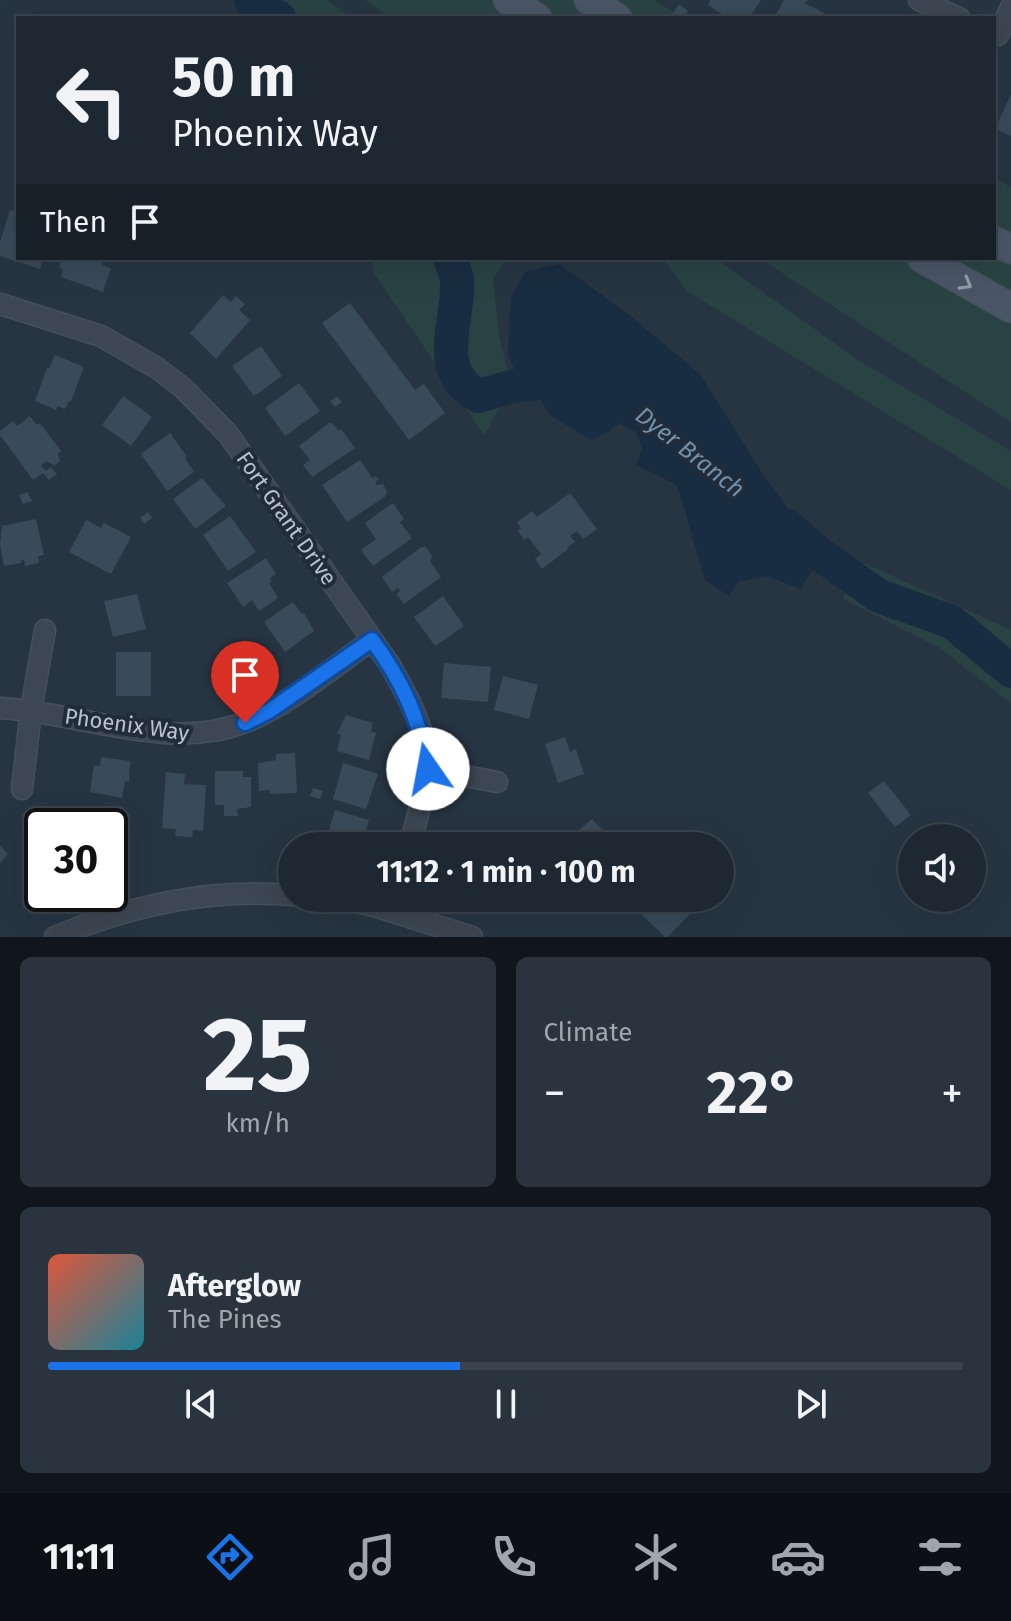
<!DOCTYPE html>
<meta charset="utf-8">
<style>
:root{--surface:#1d2832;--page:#2a343e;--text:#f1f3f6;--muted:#a0a6ac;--line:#3b444d;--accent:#1a73e8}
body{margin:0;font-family:"Fira Sans",sans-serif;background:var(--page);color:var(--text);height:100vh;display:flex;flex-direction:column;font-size:30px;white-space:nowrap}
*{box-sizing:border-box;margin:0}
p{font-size:26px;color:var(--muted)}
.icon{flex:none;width:44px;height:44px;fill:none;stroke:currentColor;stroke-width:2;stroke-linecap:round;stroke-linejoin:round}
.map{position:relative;height:937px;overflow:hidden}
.details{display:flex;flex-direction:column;gap:20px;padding:20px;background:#10161c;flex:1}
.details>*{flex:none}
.top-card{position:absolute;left:16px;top:16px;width:980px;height:244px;border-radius:0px;box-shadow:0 8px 32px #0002,0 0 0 2px var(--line);background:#1d2832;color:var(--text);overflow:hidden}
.buttons{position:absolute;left:898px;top:824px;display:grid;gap:16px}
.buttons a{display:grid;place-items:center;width:88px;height:88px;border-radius:50%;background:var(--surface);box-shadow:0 8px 32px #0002,0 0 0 2px var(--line);font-size:40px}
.speed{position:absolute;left:24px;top:808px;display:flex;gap:16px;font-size:40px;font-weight:700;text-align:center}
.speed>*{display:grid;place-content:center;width:104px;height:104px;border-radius:50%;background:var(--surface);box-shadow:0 8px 32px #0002,0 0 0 2px var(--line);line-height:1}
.speed .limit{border:4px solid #111;border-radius:12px;background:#fff;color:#111}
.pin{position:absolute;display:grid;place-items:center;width:68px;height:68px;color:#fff;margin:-82px -34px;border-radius:50% 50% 50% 0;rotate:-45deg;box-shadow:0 0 8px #0007}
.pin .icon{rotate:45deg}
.me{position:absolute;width:88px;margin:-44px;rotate:348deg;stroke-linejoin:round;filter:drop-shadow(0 0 6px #0008)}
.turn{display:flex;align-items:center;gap:28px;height:168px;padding:0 24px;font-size:36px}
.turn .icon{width:104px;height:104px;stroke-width:2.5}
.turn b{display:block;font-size:56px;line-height:68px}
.then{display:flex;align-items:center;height:76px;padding:0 24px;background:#0003;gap:16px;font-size:30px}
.big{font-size:60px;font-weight:700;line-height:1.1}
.details .card{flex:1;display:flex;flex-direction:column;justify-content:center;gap:12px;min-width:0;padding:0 28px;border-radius:12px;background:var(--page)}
.details .dial{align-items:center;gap:0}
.dial b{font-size:104px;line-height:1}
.song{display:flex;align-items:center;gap:24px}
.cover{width:96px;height:96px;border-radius:12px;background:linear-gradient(135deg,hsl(10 70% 55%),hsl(190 70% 35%))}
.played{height:8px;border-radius:4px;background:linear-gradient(90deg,var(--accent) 45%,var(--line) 45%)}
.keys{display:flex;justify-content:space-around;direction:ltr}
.heat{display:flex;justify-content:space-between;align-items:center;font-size:44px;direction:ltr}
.details .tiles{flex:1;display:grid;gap:20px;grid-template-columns:1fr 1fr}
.card:last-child{grid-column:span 2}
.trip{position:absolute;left:278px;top:832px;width:456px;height:80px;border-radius:40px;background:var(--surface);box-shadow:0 8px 32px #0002,0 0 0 2px var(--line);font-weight:700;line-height:80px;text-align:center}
.menu{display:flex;height:128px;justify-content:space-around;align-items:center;background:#0c1014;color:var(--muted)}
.menu .icon{width:56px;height:56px}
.menu .active{color:var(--accent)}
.menu b{font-size:36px;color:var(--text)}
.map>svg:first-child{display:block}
</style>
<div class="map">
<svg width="1011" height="937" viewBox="0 0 1011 937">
<rect width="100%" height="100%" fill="#273543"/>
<path fill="#294344" d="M245,0H326L353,18H274Z
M365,0H654L684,18H391Z
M994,178L1011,187V422L759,258H994Z
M372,258H506L493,279L499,337L509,375L504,400L484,435L373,272Z
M662,258H715L858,360L1011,451V490L687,291Z
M857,560L1011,630V703L938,647L843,599Z"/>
<path fill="#192d42" d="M559,264L628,314L700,374L761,471L821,555L801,589L766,576L738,582L729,596L705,580L677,485L636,465L642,449L637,433L620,423L608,432L591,440L550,415L531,385L516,394L510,387L518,375L508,357L509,328L511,297L525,272Z"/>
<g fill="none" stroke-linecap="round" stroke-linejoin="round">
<path stroke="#192d42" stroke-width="34" d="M251,0L279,18
M450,258C452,265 457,274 457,282C459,323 432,370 478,396L510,387L557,380
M786,525L821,555L879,596L952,622L1011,671"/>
</g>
<path fill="#394a59" d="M710,0H761L749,18H728L708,5Z
M784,0H807L805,3L827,15L826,18H774Z
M679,4L688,11L683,18L672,14Z
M1011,94V136L995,129Z
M10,210L18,213V258H43L40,269L0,256V242Z
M62,258H104L102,265L111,268L103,292L61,277L63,269L59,268Z
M223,295L231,302L236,296L245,304L239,310L250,320L216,359L190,333Z
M350,303L415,390L424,384L445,413L409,440L322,323Z
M261,346L282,376L254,396L232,366Z
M55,355L84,367L71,401H69L65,409L58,406L56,410L35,401L47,368L49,369Z
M299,383L320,411L285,436L265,408Z
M123,396L152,417L131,446L102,425Z
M337,396L342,402L335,407L330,401Z
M30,416L37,425L40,423L61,451L58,454L60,461L54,466L47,461L41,465L46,471L51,467L57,474L49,480L43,473L33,480L0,435V431L13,421L17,426Z
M329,423H332L339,431L341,429L355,448L312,477L303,465L310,460L299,446Z
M170,433L187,457L185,458L194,472L167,491L141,454Z
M360,460L372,478L376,476L379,479L375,482L377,485L383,484L387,491L386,496L347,522L322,485Z
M202,478L226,506L195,529L173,499Z
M27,492L32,501L23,504L19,495Z
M570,493L597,529L583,539L577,531L570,536L575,542L567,548L568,549L542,569L535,559L541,554L528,537L524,540L518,531L521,528L517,522L532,511L537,517Z
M393,503L404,519L400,522L412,538L373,566L361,550L376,539L365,523Z
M148,512L152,518L144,524L140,518Z
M230,516L256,552L228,571L203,535Z
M36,519L44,555L38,556L39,563L25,566L24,560H21V563L4,566L0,544L2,526Z
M86,520L101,528L104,523L131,537L111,574L69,552Z
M421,547H426L432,556L430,561L441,577L404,604L396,594L400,591L398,588L392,592L382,577Z
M266,558L276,574L270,578L272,582L269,583L278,598L259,611L252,600L243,607L227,583Z
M137,594L146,629L113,637L104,601Z
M443,596L464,626L435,646L414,617Z
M293,602L302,614L304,613L314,631L285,652L264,622Z
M116,652H151V696H116Z
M444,663L491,667L488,702L441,698Z
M263,671L268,678L260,684L255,677Z
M503,676L538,685L529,719L494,710Z
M346,715L373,723L371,732L376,733L369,760L337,751L341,735L337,734Z
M565,737L570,752L576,749L584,774L558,783L545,744Z
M295,753L297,793L270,794V790L259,791L258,763L276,760V754Z
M101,757L130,761L129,782L125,781L122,798L90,792L94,765L100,766Z
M343,763L378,774L366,809L333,799Z
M215,771H243V777H251V807L237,809L238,816H224V805H215Z
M166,772L185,774L184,784L206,785L203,831L193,830L192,837L175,836L176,829L162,828Z
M884,781L911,815L895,827L868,793Z
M313,788L323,791L320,799L310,796Z
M101,809L122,827L110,847V826H76L84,817L88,820Z
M335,810L369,820L361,846L325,844Z
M592,819L614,843L612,846H566L563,843Z
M450,830L483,841L482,846H438L442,831L449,833Z
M513,830L534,832L532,846H491L492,837L508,838V835L512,836Z
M0,846L8,854L0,863Z
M42,852V881L31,884L24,857Z
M654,898H675L691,913L668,937H665L640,913Z"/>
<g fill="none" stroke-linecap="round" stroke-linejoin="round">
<g stroke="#45505c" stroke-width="23">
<path id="minor" d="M919,0L959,18
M998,35L1011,7
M0,304L101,336L157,368L183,388L228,434L390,665C406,693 431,738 427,772C424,796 416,823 409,846
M0,708C78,712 167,752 243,723C283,709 336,665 372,640
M428,769L497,782
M22,789L31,710L45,630
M327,898L371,905L472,937
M55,937C131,905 210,888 292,895"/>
</g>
<g stroke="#45505c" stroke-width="31">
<path id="secondary" d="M508,0L537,18
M589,0L617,18
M994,241L1011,249
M922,258L1011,308"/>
</g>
<use href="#minor" stroke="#3c4753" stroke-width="20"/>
<use href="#secondary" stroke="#4a5666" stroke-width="28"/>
</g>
<defs><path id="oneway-chevron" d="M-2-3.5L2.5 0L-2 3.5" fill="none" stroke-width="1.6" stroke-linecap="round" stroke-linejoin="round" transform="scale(2)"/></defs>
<use stroke="#929ca9" href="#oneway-chevron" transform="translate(966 284) rotate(30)"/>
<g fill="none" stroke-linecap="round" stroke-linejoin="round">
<g stroke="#114b97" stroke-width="20">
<path id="route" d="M245,723L269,711L372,640C402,680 420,720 428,769"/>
</g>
<use href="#route" stroke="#1a73e8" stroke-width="14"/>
</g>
<g text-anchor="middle" stroke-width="8" stroke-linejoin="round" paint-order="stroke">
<g font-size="22" fill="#b9c2cd" stroke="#202c39">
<text transform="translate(287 518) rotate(55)" y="8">Fort Grant Drive</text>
<text transform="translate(127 724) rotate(8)" y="8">Phoenix Way</text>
</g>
<g font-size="24" font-style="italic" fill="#728fab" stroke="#202c39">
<text transform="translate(690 452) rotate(38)" y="8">Dyer Branch</text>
</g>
</g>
</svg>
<div class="buttons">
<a><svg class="icon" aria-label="sound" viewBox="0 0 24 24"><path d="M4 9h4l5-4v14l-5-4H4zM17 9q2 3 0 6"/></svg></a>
</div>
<div class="speed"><div class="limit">30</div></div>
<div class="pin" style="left:245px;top:723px;background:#d93025"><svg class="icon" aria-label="arrive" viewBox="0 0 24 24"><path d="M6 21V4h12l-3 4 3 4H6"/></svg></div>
<svg class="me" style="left:428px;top:769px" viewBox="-20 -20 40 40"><circle r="19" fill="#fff"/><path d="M0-13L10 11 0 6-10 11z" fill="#1a73e8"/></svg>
<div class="trip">11:12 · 1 min · 100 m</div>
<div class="top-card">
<div class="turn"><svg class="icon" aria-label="left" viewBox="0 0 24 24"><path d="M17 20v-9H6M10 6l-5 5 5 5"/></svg><div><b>50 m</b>Phoenix Way</div></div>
<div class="then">Then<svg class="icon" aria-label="arrive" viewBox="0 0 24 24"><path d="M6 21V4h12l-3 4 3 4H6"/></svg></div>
</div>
</div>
<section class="details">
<div class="tiles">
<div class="card dial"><b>25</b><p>km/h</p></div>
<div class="card"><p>Climate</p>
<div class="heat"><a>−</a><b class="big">22°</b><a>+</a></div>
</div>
<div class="card">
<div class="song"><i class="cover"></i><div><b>Afterglow</b><p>The Pines</p></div></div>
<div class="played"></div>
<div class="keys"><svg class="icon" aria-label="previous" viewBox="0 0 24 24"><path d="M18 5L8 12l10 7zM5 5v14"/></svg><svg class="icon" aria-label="pause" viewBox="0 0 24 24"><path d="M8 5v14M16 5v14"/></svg><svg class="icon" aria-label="next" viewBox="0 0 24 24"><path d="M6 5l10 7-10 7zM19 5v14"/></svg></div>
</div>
</div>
</section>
<nav class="menu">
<b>11:11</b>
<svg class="icon active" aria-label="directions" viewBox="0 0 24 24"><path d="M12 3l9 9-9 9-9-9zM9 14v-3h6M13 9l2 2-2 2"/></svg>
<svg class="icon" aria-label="music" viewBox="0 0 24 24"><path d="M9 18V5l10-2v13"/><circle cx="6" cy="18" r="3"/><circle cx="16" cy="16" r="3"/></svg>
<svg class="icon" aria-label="phone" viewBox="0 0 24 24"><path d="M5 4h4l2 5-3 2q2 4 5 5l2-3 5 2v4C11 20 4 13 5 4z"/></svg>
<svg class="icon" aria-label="climate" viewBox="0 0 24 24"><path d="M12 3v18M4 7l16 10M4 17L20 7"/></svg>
<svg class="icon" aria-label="car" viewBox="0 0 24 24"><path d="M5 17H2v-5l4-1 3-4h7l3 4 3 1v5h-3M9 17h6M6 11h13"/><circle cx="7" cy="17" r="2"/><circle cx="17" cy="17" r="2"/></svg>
<svg class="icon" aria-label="filters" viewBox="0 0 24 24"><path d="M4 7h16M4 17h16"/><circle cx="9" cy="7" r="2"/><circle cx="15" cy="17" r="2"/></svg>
</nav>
